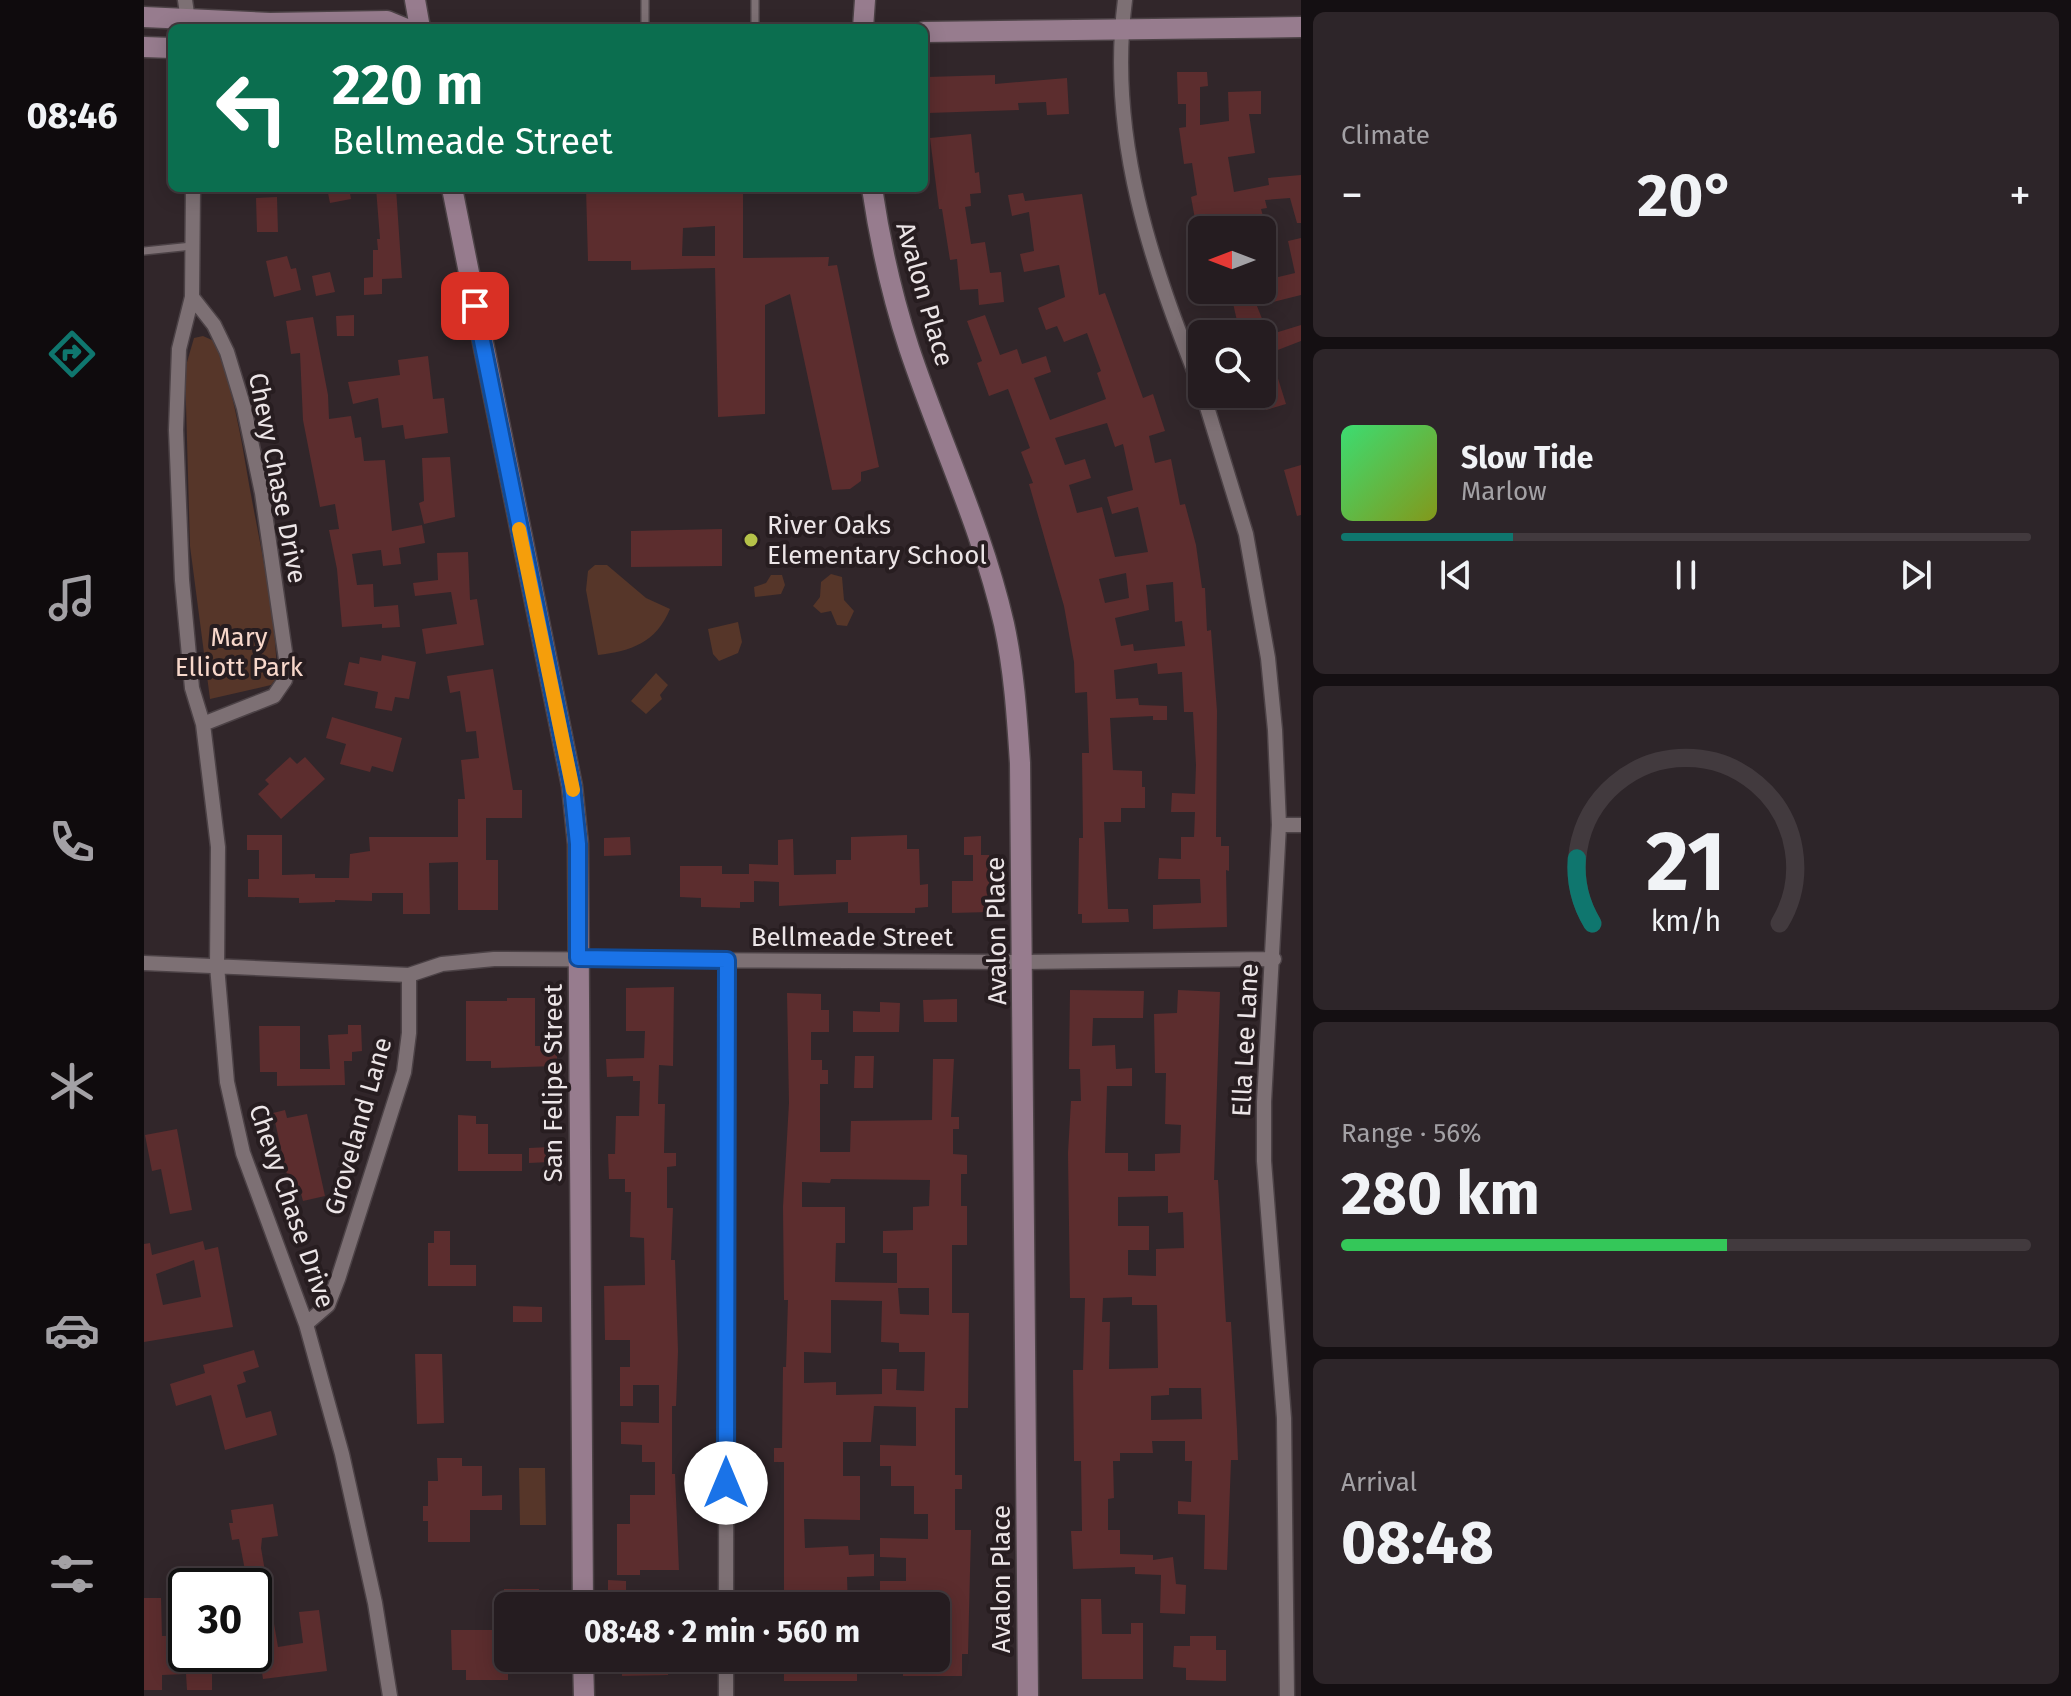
<!DOCTYPE html>
<meta charset="utf-8">
<style>
:root{--surface:#251c20;--page:#2d2529;--text:#f1f3f6;--muted:#a3a1a5;--line:#423a3e;--accent:#0f766e}
body{margin:0;font-family:"Fira Sans",sans-serif;background:var(--page);color:var(--text);height:100vh;display:flex;flex-direction:column;font-size:30px;white-space:nowrap}
*{box-sizing:border-box;margin:0}
p{font-size:26px;color:var(--muted)}
.icon{flex:none;width:44px;height:44px;fill:none;stroke:currentColor;stroke-width:2;stroke-linecap:round;stroke-linejoin:round}
.map{position:relative;flex:1;overflow:hidden}
.drawer{display:flex;flex-direction:column;gap:12px;padding:12px;background:#140f12;width:770px}
.drawer>*{flex:none}
.top-card{position:absolute;left:24px;top:24px;width:760px;height:168px;border-radius:12px;box-shadow:0 4px 20px #0003,0 0 0 2px var(--line);background:#0b6e4f;color:#fff;overflow:hidden}
.needle{width:52px;rotate:270deg}
.tools{position:absolute;left:1044px;top:216px;display:grid;gap:16px}
.tools a{display:grid;place-items:center;width:88px;height:88px;border-radius:12px;background:var(--surface);box-shadow:0 4px 20px #0003,0 0 0 2px var(--line);font-size:40px}
.speed{position:absolute;left:24px;top:1568px;display:flex;gap:16px;font-size:40px;font-weight:700;text-align:center}
.speed>*{display:grid;place-content:center;width:104px;height:104px;border-radius:50%;background:var(--surface);box-shadow:0 4px 20px #0003,0 0 0 2px var(--line);line-height:1}
.speed .limit{border:4px solid #111;border-radius:12px;background:#fff;color:#111}
.pin{position:absolute;display:grid;place-items:center;width:68px;height:68px;color:#fff;margin:-34px;border-radius:16px;box-shadow:0 4px 12px #0006}
.me{position:absolute;width:88px;margin:-44px;rotate:0deg;stroke-linejoin:round;filter:drop-shadow(0 0 6px #0008)}
.turn{display:flex;align-items:center;gap:28px;height:168px;padding:0 32px;font-size:36px}
.turn .icon{width:104px;height:104px;stroke-width:2.5}
.turn b{display:block;font-size:56px;line-height:68px}
.big{font-size:60px;font-weight:700;line-height:1.1}
.drawer .widget{flex:1;display:flex;flex-direction:column;justify-content:center;gap:12px;min-width:0;padding:0 28px;border-radius:12px;background:var(--page)}
.drawer .dial{align-items:center;gap:0}
.dial svg{height:208px;overflow:visible;fill:none;stroke:var(--line);stroke-width:7;stroke-linecap:round;text-anchor:middle}
.dial text{fill:var(--text);stroke:none}
.song{display:flex;align-items:center;gap:24px}
.cover{width:96px;height:96px;border-radius:12px;background:linear-gradient(135deg,hsl(140 70% 55%),hsl(70 70% 35%))}
.played{height:8px;border-radius:4px;background:linear-gradient(90deg,var(--accent) 25%,var(--line) 25%)}
.keys{display:flex;justify-content:space-around;direction:ltr}
.heat{display:flex;justify-content:space-between;align-items:center;font-size:44px;direction:ltr}
.charge{height:12px;border-radius:6px;background:linear-gradient(90deg,#34c759 56%,var(--line) 0)}
.trip{position:absolute;left:350px;top:1592px;width:456px;height:80px;border-radius:12px;background:var(--surface);box-shadow:0 4px 20px #0003,0 0 0 2px var(--line);font-weight:700;line-height:80px;text-align:center}
main{display:flex;flex:1;min-height:0}
.menu{display:flex;flex-direction:column;width:144px;justify-content:space-around;align-items:center;background:#0f0b0d;color:var(--muted)}
.menu .icon{width:56px;height:56px}
.menu .current{color:var(--accent)}
.menu b{font-size:36px;color:var(--text)}
.map>svg:first-child{display:block}
</style>
<main>
<nav class="menu">
<b>08:46</b>
<svg class="icon current" aria-label="directions" viewBox="0 0 24 24"><path d="M12 3l9 9-9 9-9-9zM9 14v-3h6M13 9l2 2-2 2"/></svg>
<svg class="icon" aria-label="music" viewBox="0 0 24 24"><path d="M9 18V5l10-2v13"/><circle cx="6" cy="18" r="3"/><circle cx="16" cy="16" r="3"/></svg>
<svg class="icon" aria-label="phone" viewBox="0 0 24 24"><path d="M5 4h4l2 5-3 2q2 4 5 5l2-3 5 2v4C11 20 4 13 5 4z"/></svg>
<svg class="icon" aria-label="climate" viewBox="0 0 24 24"><path d="M12 3v18M4 7l16 10M4 17L20 7"/></svg>
<svg class="icon" aria-label="car" viewBox="0 0 24 24"><path d="M5 17H2v-5l4-1 3-4h7l3 4 3 1v5h-3M9 17h6M6 11h13"/><circle cx="7" cy="17" r="2"/><circle cx="17" cy="17" r="2"/></svg>
<svg class="icon" aria-label="filters" viewBox="0 0 24 24"><path d="M4 7h16M4 17h16"/><circle cx="9" cy="7" r="2"/><circle cx="15" cy="17" r="2"/></svg>
</nav>
<div class="map">
<svg width="1157" height="1696" viewBox="0 0 1157 1696">
<rect width="100%" height="100%" fill="#31262a"/>
<path fill="#563629" d="M59,336L70,341C90,389 98,444 107,495C118,554 132,617 133,677L127,685L66,699L46,546L41,369L50,338Z
M451,565H463L502,598L526,609C512,643 487,651 454,655L442,590L444,571Z
M687,574L698,577L700,600L710,611L703,626L693,625L687,611L677,613L669,606L676,597L677,582Z
M627,575H638L641,585L637,594L611,597L610,587L622,583Z
M594,622L598,642L594,653L575,661L569,654L564,629Z
M512,673L524,685L516,695L518,699L502,714L487,701Z
M375,1468H401L402,1525H376Z"/>
<path fill="#5c2d2e" fill-rule="evenodd" d="M1033,72H1063L1064,86L1056,87V125L1085,121L1084,92L1117,91V114H1105L1111,153L1084,157L1090,192L1125,185L1124,178L1157,175V223H1153L1146,198L1121,200L1123,208L1117,209L1123,230H1053L1047,197L1053,195L1048,163L1040,164L1035,128L1042,127V104H1034Z
M851,75V84L923,78L925,114L903,115L902,102L874,103L875,110L784,113L783,77Z
M827,134L831,173L835,172L837,193L826,194L827,206L821,207L827,244L841,242L846,273L857,272L860,302L835,305L834,289L816,290L813,259L806,260L798,209H795L786,138Z
M183,188H205L207,199L186,203Z
M232,188H252L258,278L238,279V294L220,295V278L229,277V250H234L233,239H236Z
M442,188H599V258L685,257L684,266L693,265L735,467L717,472V481L706,489L688,490L646,294L621,305V414L574,417L571,268L487,270V261H444ZM571,226V256H538L539,228Z
M879,193L881,201L938,194L955,295L961,293L999,398L1009,394L1021,431L1005,436L1011,463L1027,459L1036,505L1041,504L1052,545L1058,588H1061L1063,631L1067,630L1073,711L1072,837H1077V846H1085V871L1082,870L1083,927L1009,929V905L1057,903L1056,879H1014L1015,858L1037,859V837H1050L1051,812H1027L1028,793L1051,794L1052,765L1049,712H1040L1038,672L1014,674L1013,663L970,670L972,699L994,698L995,705L1023,706V720H1009V716L966,718L969,770L998,771V787H1001V808H977V822H960L964,909H984L985,922L938,923V914H934L935,838H939L938,753H945L943,692L931,693L930,662L920,606L885,484L889,483L877,452L886,448L864,389L845,396L833,363L838,361L823,321L841,315L856,355L873,349L878,364L902,356L907,372L890,378L906,420L962,399L953,373L957,371L943,333L920,342L913,326L902,330L894,308L921,297L915,265L880,272L876,254L890,251L885,212L868,216L864,195ZM963,423L971,447L979,444L989,490L963,497L968,514L994,507L1004,552L971,557L958,507L933,513L925,485L947,478L941,459L921,465L911,438ZM982,573L985,598L961,603L955,579ZM1029,582L1031,622L1038,621L1041,646L990,651L989,644L977,646L971,618L1005,610L1002,585Z
M133,197L134,232H113L112,198Z
M1157,238V295L1113,306L1124,334H1096L1086,290H1118V281L1151,273L1144,241Z
M143,256L147,269L152,268L157,290L130,297L122,261Z
M186,272L191,292L172,296L168,276Z
M210,315V336H193L192,316Z
M169,317L184,395L185,419L207,416L211,438L217,437L220,461L241,460L248,531L278,525L281,543L255,548L257,564L239,566L237,550L208,554L213,585L229,584L230,607L254,605L256,627L238,628V624L198,627L193,569L185,530L195,529L191,504L176,507L159,420L156,353L147,354L142,321Z
M1157,325V341L1126,353L1142,404L1122,410L1118,397V337Z
M284,356L289,399L300,398L304,433L261,439L259,425L238,428L234,398L209,404L204,382L256,375L254,360Z
M306,457L311,517L280,524L275,503L280,501L278,458Z
M1157,465V515L1153,516L1140,470Z
M578,529V566L487,567V531Z
M324,552L326,600L333,599L340,645L282,654L278,629L313,624L307,592L271,596L269,583L294,580L293,553Z
M238,655L272,662L265,699L251,697L248,711L231,708L234,692L200,685L205,662L215,664L216,657L237,661Z
M349,669L369,790H378V818H342V860H354V910H314V862L285,863L286,914H259V893H228V901L191,900V902L155,903V898L104,897V879H115V850H103V835H138V875L171,874V878H205L206,854L226,851L225,837H314V799H321L317,760L335,758L332,731L322,732L316,691L306,693L303,676Z
M188,717L258,738L249,772L228,766L226,772L196,764L202,744L182,738Z
M146,757L153,764L161,757L181,779L137,819L114,794L125,784L121,780Z
M763,835V849H775L776,885L784,884V907L771,908V913H704V902L635,906V882L610,881V902H596V908L557,907V898L536,897V866H578V874H605V864L634,865V840L649,839L650,875L692,874V860H707V837Z
M837,836V855H820V837Z
M486,837L487,855L460,856V838Z
M829,855H845L846,912L808,913V881H829Z
M530,987L529,1066L515,1065L514,1104H521L520,1153H532V1166L523,1167V1208H529L527,1260H531L534,1351L532,1406H528V1474H531L535,1570H496V1575H473V1524H486V1495H511V1462H498V1445L477,1444V1422L515,1423V1385H489V1406H476V1367H486V1340H461L460,1286L501,1285L500,1238L486,1237L487,1192H481V1179H465L464,1154H471L472,1116H495L496,1081H489V1076L463,1077L462,1059L500,1058L501,1031H482V988Z
M926,990L1000,991L999,1018H949L948,1046L971,1045L972,1069L988,1068V1086H963L961,1153H984V1171H1011V1154L1036,1153L1037,1125L1021,1124L1022,1073H1011L1010,1014L1033,1013L1034,990L1076,992L1070,1180H1074L1082,1322H1087L1093,1430L1094,1460H1087L1083,1570L1060,1569L1061,1515L1034,1514V1501L1047,1502L1048,1461H1041V1441H1008L1009,1453H976V1461H969L970,1498L964,1499V1530H976V1554L1009,1555V1560L1029,1557L1032,1584L1042,1585L1041,1614L1016,1613L1017,1575L991,1574V1567L929,1569L927,1531H938L937,1461H930L929,1370H939L941,1298H926L924,1153L927,1101H937L936,1069H925ZM1024,1196V1213L1039,1212L1040,1248L1012,1249V1276L984,1275V1250H1005V1226H974V1197ZM988,1297V1305H1013L1014,1368L965,1369L966,1322H958L959,1298ZM1025,1388H1057L1058,1419L1007,1420V1396L1025,1395Z
M643,993L677,994V1010H685V1032H667V1060H678V1070H684V1084H676V1152H706L707,1121L788,1120L789,1059H810L807,1117H815V1129H809V1154L823,1155V1174H817V1206H823V1245H808V1313H825L824,1408H811V1475H818V1489H811V1530H827L824,1654H818V1676H759V1658H792V1606H736V1581H762V1558L736,1557V1538L784,1539V1514H770V1486H747V1466H736V1445L772,1446V1407L730,1406L727,1442H699V1476H716V1520L660,1519L661,1548L704,1546L705,1555L730,1554V1576L703,1577L704,1606H640V1462H630V1448H638L639,1367H642L644,1300H640L639,1207L645,1103ZM687,1179L786,1180L785,1206L769,1207V1230L739,1231V1253H753V1283L691,1282L692,1243H701V1207H658V1182L686,1183ZM754,1288H785V1315L756,1314ZM687,1300L738,1301L737,1342L755,1343V1352H781L780,1391L752,1390L753,1369H738V1394L692,1395V1382L660,1383V1352L687,1353Z
M363,998H391V1046H413V1066L347,1068V1061H322V1001H363Z
M813,999V1022H780L779,1000Z
M736,1002L756,1003L755,1032H709V1011L736,1012Z
M204,1025H217L218,1051L208,1052V1061H200L201,1085L133,1086V1072H116L115,1026H156V1069H186L184,1035L204,1034Z
M711,1056H730L729,1088H710Z
M141,1110L143,1118L163,1114L181,1196L159,1201L155,1186L146,1188L129,1113Z
M314,1115L332,1116V1124H344V1154H378V1171H314Z
M33,1129L48,1210L26,1214L17,1169L8,1171L1,1135Z
M406,1147V1162L385,1163V1148Z
M290,1231H306V1265H332V1286H284V1243H290Z
M59,1241L61,1250L74,1247L89,1327L0,1342V1244L6,1243L8,1255ZM50,1260L57,1297L19,1305L12,1274Z
M369,1306L398,1307V1322H369Z
M110,1350L115,1367L99,1372L102,1382L93,1385L102,1418L127,1411L133,1435L81,1450L67,1395L32,1406L26,1384L61,1373L59,1365Z
M271,1354H298L300,1423L273,1424Z
M293,1458H318V1466H338V1496L358,1495V1510H326V1542H284V1521H279V1506H284V1481H294Z
M129,1504L134,1536L118,1538L117,1548L134,1647L159,1643L155,1612L175,1610L183,1671L119,1679L110,1619V1586H104L95,1539L88,1540L85,1523H89L87,1510Z
M464,1580L482,1581V1603L464,1602Z
M360,1589H395L396,1606H360Z
M0,1598H17L18,1636H42V1654H64V1658H68V1690H43L42,1674L18,1675V1690H0Z
M937,1599H957L958,1634H987V1623H999V1679H938Z
M348,1616H364V1658H380V1670H364V1680H322V1670H308L307,1630H348Z
M1046,1636H1072V1650H1082V1681L1042,1680V1668L1029,1667L1030,1646H1046Z
M478,1658H533V1671L524,1672V1675L478,1676Z
M640,1658H713V1681H640Z"/>
<g fill="none" stroke-linecap="round" stroke-linejoin="round">
<g stroke="#4c4246" stroke-width="10">
<path id="lane" d="M501,0V28
M611,28V0
M0,251L48,246"/>
</g>
<g stroke="#4c4246" stroke-width="17">
<path id="street" d="M41,0L45,27
M981,0C963,139 1008,265 1058,391
M49,188L48,297L35,349L32,430L38,580L48,688L59,724L74,847L73,966L83,1082L99,1153L162,1324L198,1454L231,1603L246,1696
M48,297L70,325L83,352L100,408L118,493L142,659L141,680L130,696L59,724
M1059,394L1102,534L1124,658L1131,730L1135,825L1120,1102V1161L1140,1418L1143,1696
M1135,825H1157
M0,963L265,975L298,964L350,959L878,962L1130,959
M162,1324L184,1305L194,1279L260,1072L265,1033V975
M582,1606L583,960
M582,1696V1658"/>
</g>
<g stroke="#4c4246" stroke-width="23">
<path id="secondary" d="M271,0L276,28
M0,17L126,23L243,21L260,28
M719,28L721,0
M780,32L1157,27
M0,47L28,48
M308,188L428,786L434,844L439,1606
M728,188C736,242 748,296 765,348C796,441 838,528 860,624C870,670 873,717 876,763L884,1696
M439,1658L440,1696"/>
</g>
<use href="#lane" stroke="#7d7074" stroke-width="7"/>
<use href="#street" stroke="#7d7074" stroke-width="14"/>
<use href="#secondary" stroke="#977c8e" stroke-width="20"/>
</g>
<g fill="none" stroke-linecap="round" stroke-linejoin="round">
<g stroke="#114b97" stroke-width="20">
<path id="route" d="M331,306L428,786L434,844V958L583,960L582,1483"/>
</g>
<use href="#route" stroke="#1a73e8" stroke-width="14"/>
<path stroke="#f59e0b" stroke-width="14" d="M375,529L429,790"/>
</g>
<circle fill="#b5c249" stroke="#271d20" stroke-width="3" cx="607" cy="540" r="8"/>
<g text-anchor="middle" stroke-width="8" stroke-linejoin="round" paint-order="stroke">
<g font-size="26" fill="#ece5e7" stroke="#271d20">
<text transform="translate(781 294) rotate(74)" y="9">Avalon Place</text>
<text transform="translate(134 478) rotate(79)" y="9">Chevy Chase Drive</text>
<text transform="translate(852 931) rotate(-91)" y="9">Avalon Place</text>
<text x="708" y="946">Bellmeade Street</text>
<text transform="translate(1101 1040) rotate(-87)" y="9">Ella Lee Lane</text>
<text transform="translate(409 1083) rotate(-90)" y="9">San Felipe Street</text>
<text transform="translate(214 1126) rotate(-74)" y="9">Groveland Lane</text>
<text transform="translate(148 1206) rotate(71)" y="9">Chevy Chase Drive</text>
<text transform="translate(857 1579) rotate(-90)" y="9">Avalon Place</text>
</g>
<g font-size="26" fill="#ece5e7" stroke="#271d20" text-anchor="start">
<text x="623" y="534">River Oaks<tspan x="623" dy="30">Elementary School</tspan></text>
</g>
<g font-size="26" fill="#f8d8cb" stroke="#271d20">
<text x="95" y="646">Mary<tspan x="95" dy="30">Elliott Park</tspan></text>
</g>
</g>
</svg>
<div class="tools">
<a><svg class="needle" viewBox="-14 -14 28 28"><path d="M0-13l5 13h-10z" fill="#e53935"/><path d="M0 13l5-13h-10z" fill="#a3a1a5"/></svg></a>
<a><svg class="icon" aria-label="search" viewBox="0 0 24 24"><circle cx="10" cy="10" r="6"/><path d="M15 15l6 6"/></svg></a>
</div>
<div class="speed"><div class="limit">30</div></div>
<div class="pin" style="left:331px;top:306px;background:#d93025"><svg class="icon" aria-label="arrive" viewBox="0 0 24 24"><path d="M6 21V4h12l-3 4 3 4H6"/></svg></div>
<svg class="me" style="left:582px;top:1483px" viewBox="-20 -20 40 40"><circle r="19" fill="#fff"/><path d="M0-13L10 11 0 6-10 11z" fill="#1a73e8"/></svg>
<div class="trip">08:48 · 2 min · 560 m</div>
<div class="top-card">
<div class="turn"><svg class="icon" aria-label="left" viewBox="0 0 24 24"><path d="M17 20v-9H6M10 6l-5 5 5 5"/></svg><div><b>220 m</b>Bellmeade Street</div></div>
</div>
</div>
<section class="drawer">
<div class="widget"><p>Climate</p>
<div class="heat"><a>−</a><b class="big">20°</b><a>+</a></div>
</div>
<div class="widget">
<div class="song"><i class="cover"></i><div><b>Slow Tide</b><p>Marlow</p></div></div>
<div class="played"></div>
<div class="keys"><svg class="icon" aria-label="previous" viewBox="0 0 24 24"><path d="M18 5L8 12l10 7zM5 5v14"/></svg><svg class="icon" aria-label="pause" viewBox="0 0 24 24"><path d="M8 5v14M16 5v14"/></svg><svg class="icon" aria-label="next" viewBox="0 0 24 24"><path d="M6 5l10 7-10 7zM19 5v14"/></svg></div>
</div>
<div class="widget dial"><svg viewBox="0 0 100 80">
<path d="M14 69A42 42 0 1 1 86 69"/>
<path d="M14 69A42 42 0 0 1 8 44" stroke="#0f766e"/>
<text x="50" y="56" font-size="32" font-weight="700">21</text>
<text x="50" y="72" font-size="11">km/h</text>
</svg></div>
<div class="widget"><p>Range · 56%</p><b class="big">280 km</b><div class="charge"></div></div>
<div class="widget"><p>Arrival</p><b class="big">08:48</b></div>
</section>
</main>
